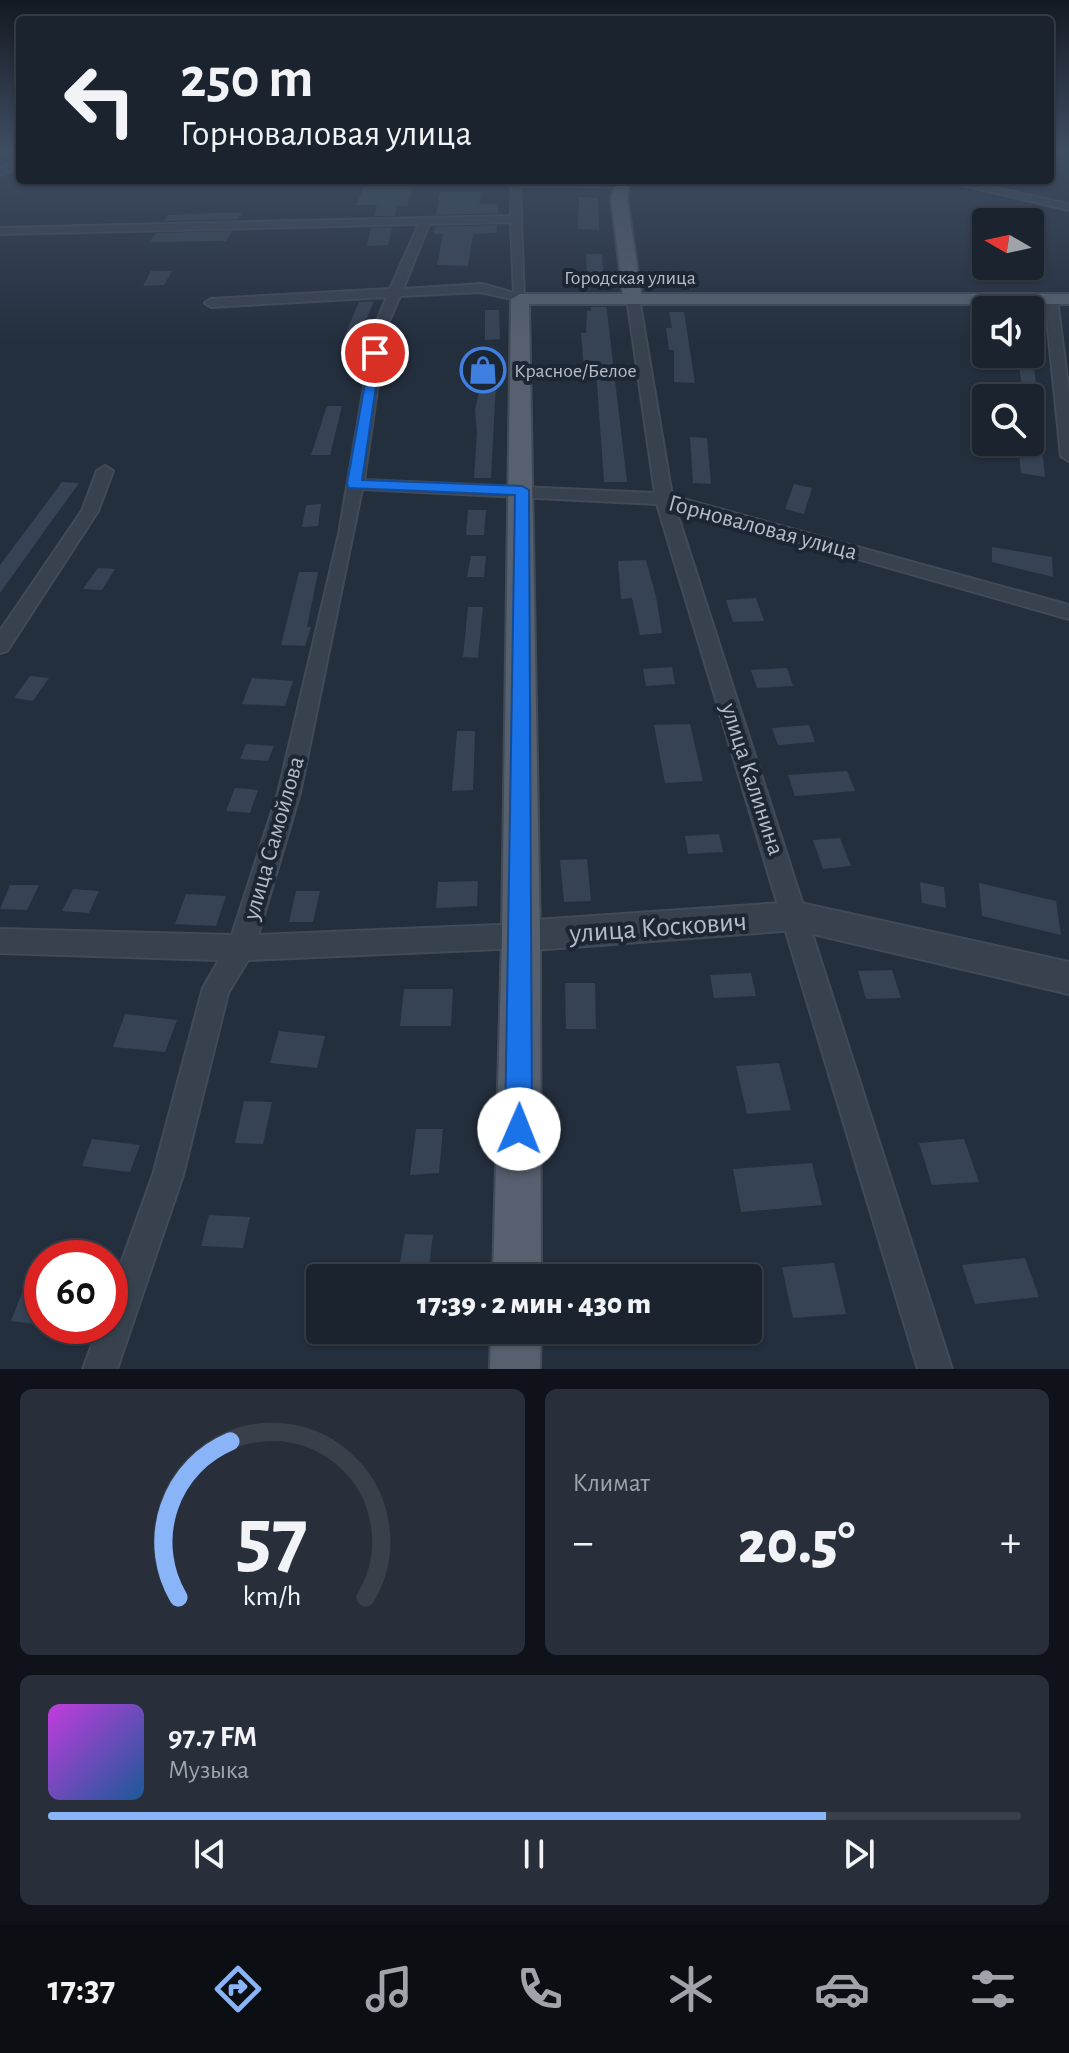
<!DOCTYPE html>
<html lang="ru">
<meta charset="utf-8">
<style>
:root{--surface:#1b232e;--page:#282f3a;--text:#f1f3f6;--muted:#a0a4aa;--line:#39404a;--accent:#8ab4f8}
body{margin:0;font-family:"Alegreya Sans",sans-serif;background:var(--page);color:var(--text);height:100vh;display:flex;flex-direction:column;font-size:30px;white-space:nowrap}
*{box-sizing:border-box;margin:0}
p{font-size:26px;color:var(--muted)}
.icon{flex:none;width:44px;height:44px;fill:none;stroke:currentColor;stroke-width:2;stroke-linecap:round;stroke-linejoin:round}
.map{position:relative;height:1369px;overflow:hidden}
.drawer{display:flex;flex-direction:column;gap:20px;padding:20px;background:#0f1319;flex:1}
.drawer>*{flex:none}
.top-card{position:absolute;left:16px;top:16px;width:1038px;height:168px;border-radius:8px;box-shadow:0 2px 6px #0004,0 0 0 2px var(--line);background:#1b232e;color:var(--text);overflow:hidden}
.needle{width:52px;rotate:279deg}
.fabs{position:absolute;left:972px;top:208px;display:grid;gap:16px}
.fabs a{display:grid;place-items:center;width:72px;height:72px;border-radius:8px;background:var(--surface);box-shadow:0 2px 6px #0004,0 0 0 2px var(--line);font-size:40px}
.speed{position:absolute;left:24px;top:1240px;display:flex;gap:16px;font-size:40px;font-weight:700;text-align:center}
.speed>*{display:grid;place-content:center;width:104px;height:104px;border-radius:50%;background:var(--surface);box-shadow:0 2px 6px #0004,0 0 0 2px var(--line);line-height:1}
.speed .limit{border:12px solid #d22;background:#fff;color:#111}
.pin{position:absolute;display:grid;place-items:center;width:68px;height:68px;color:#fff;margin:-34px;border:4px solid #fff;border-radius:50%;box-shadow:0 2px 8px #0007}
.me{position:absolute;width:88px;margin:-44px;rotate:1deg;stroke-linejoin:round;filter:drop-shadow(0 0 6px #0008)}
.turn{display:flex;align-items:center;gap:28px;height:168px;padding:0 32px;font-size:36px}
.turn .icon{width:104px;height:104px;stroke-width:2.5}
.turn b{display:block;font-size:56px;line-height:68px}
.big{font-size:60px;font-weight:800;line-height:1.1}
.drawer .tile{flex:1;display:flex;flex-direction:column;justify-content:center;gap:12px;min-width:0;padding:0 28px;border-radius:12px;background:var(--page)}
.drawer .dial{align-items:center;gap:0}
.dial svg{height:208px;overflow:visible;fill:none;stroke:var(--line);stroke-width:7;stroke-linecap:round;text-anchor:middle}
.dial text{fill:var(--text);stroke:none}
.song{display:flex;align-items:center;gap:24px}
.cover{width:96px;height:96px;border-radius:12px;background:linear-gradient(135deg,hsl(290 70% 55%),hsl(210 70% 35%))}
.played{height:8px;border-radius:4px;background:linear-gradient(90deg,var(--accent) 80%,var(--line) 80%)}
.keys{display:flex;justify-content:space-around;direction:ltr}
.heat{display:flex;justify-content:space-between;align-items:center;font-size:44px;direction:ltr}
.drawer .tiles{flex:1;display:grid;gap:20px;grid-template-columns:1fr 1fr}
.tile:last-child{grid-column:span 2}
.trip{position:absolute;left:306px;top:1264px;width:456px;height:80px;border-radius:8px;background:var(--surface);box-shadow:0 2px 6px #0004,0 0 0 2px var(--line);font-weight:800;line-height:80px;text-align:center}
.dock{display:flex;height:128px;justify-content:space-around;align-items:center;background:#0b0e12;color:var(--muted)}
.dock .icon{width:56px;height:56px}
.dock .active{color:var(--accent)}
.dock b{font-size:36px;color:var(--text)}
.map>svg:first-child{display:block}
</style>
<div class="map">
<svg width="1069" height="1369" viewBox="0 0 1069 1369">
<rect width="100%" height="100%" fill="#242f3e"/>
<path fill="#364354" d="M367,180H415L407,206H397L395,216H374L377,205H356Z
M440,192H481L479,204H498V213L436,215Z
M579,197L598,198L599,230L578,229Z
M215,213H242L238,219L164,221L169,215Z
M497,225V233L473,234L468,266L437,265L443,234H433L435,227Z
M371,228H392L388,245L367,246Z
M232,231L226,241L150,242L156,233Z
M586,254H602L603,273H587Z
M151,271H172L164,285L143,286Z
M374,301L355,346H340L359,302Z
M591,307H606L607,312L627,482H604L596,371H584L581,333H586L587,311H591Z
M485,310H499L500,339L485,340Z
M669,312H684L695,383L674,382V350H669L666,328H672Z
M1017,354H1032L1038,398H1024Z
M481,383H496L491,478H474L477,433L475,410Z
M327,406H342L330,455H311Z
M690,437L707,438L711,484L693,483Z
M1018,445L1042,449L1045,477L1021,473Z
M62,482L79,483L0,593V565Z
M794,484L812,488L804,514L785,509Z
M321,504L318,526L302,527L306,505Z
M468,510H486L484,535H466Z
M992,547L1052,557L1053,577L992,562Z
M471,556H486L484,577H467Z
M646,560L656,597L662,633L640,635L632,598L621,599L618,561Z
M98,568L115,569L102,590L83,589Z
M299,572H318L307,627H311L305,646L281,645Z
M756,598L764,621L733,622L726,600Z
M468,607H483L478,658L463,657Z
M672,667L675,684L646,686L643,669Z
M787,668L793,686L757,688L751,670Z
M30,676L49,678L33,701L14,698Z
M252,678L293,681L285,706L242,704Z
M690,724L703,781L665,783L654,725Z
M809,725L815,742L778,745L772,728Z
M457,731H475L473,790L452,791Z
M246,744L274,746L268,761L240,759Z
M847,771L855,791L795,796L788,775Z
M235,788L258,790L250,813L226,811Z
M719,834L723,852L688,854L685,836Z
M840,838L851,866L823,869L813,840Z
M587,859L591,901L564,902L560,860Z
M478,881L477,906L436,908L438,882Z
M920,882L944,887L946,908L922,903Z
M979,883L1056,901L1061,935L982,916Z
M10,885H39L27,910L0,909Z
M73,889L99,891L89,913L62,911Z
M296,891H320L313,922H289Z
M186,894L226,896L216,926L175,924Z
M892,970L901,998L866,999L858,971Z
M751,973L756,996L714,998L710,975Z
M565,983H595L596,1029H566Z
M404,989H453L451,1026H400Z
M125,1014L177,1020L165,1052L113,1047Z
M279,1031L325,1036L317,1068L270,1063Z
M779,1063L791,1110L747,1114L736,1066Z
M244,1101L272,1102L263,1144L235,1143Z
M416,1129H443L439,1173L410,1175Z
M92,1139L140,1145L130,1172L82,1166Z
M964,1139L979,1182L932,1185L919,1143Z
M812,1163L822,1205L741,1212L733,1169Z
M209,1215L250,1217L243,1248L201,1246Z
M405,1234L433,1235L428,1275L398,1274Z
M1025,1258L1039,1297L975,1304L962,1265Z
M834,1263L846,1314L793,1318L782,1267Z
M24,1288L42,1291V1325L11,1321Z"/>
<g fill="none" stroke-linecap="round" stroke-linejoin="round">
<g stroke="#414a57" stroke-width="4">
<path id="minor" d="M20,160V167L0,175V168Z
M941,180H959L1069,204V210Z
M512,181H622L627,184L622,187L520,186L524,302L481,292L400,296L386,328L364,480L655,493L627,298L633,294L639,298L672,496L1069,605V619L675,507L952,1369H918L657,504L362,489L300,793L258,935L521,924L530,927L534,936L530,945L521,948L248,960L228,993L183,1175L117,1369H83L99,1326H110V1294L153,1175L203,988L219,960L0,953V929L232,935L278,793L339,534L374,328L387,297L211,307L205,303L211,299L390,289L419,224L0,234V228L511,216ZM511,222L514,293L482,284L403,289L429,224Z
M1051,295L1057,299L1069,394V461L1061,456L1045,299Z
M105,466L113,471L98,511L7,651L0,653V631L82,511L97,471Z"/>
</g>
<g stroke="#414a57" stroke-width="4">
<path id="tertiary" d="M796,902L1069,962V994L796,930L521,951L510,946L506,936L510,926L521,921Z"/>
</g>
<g stroke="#414a57" stroke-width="4">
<path id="primary" d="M616,180H630L627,198L641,294H1069V304H529L540,936L541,1278H493L502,936L511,299L520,294H623L611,198Z
M491,1330H541L540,1369H490Z"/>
</g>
<use href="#minor" fill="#38414e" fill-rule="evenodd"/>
<use href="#tertiary" fill="#38414e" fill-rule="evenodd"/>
<use href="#primary" fill="#56606e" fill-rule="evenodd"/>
</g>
<linearGradient id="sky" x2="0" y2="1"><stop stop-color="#141a22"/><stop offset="0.44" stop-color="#3f4d63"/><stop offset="1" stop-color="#3f4d63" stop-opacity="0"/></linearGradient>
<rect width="1069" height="341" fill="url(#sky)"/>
<path fill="#1a73e8" stroke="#114b97" stroke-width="2" d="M371,350L381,353L362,480L522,486L529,490L532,1129L528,1138L519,1142L509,1138L505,1129L515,495L349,488L347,484Z"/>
<defs>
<g id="shop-ring" transform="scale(2.3)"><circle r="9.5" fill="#1d2633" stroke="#3f7fe0" stroke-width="1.5"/><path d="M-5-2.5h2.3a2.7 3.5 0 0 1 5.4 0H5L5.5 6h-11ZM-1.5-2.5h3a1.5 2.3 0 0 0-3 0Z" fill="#3f7fe0"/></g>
</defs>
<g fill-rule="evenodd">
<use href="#shop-ring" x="483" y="370"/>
</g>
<g text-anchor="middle" stroke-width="8" stroke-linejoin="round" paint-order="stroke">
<g font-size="20" fill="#b4bcc9" stroke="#1d2633">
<text x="630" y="284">Городская улица</text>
</g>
<g font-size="20" fill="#b4bcc9" stroke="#1d2633" text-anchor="start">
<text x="514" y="377">Красное/Белое</text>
</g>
<g font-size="24" fill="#b4bcc9" stroke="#1d2633">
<text transform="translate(763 527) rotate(15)" y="8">Горноваловая улица</text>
<text transform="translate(753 779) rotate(72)" y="8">улица Калинина</text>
<text transform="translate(273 838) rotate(-74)" y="8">улица Самойлова</text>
</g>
<g font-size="28" fill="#b4bcc9" stroke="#1d2633">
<text transform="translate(658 926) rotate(-4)" y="10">улица Коскович</text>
</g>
</g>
</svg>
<div class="fabs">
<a><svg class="needle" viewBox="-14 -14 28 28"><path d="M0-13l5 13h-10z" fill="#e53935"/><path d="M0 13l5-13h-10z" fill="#a0a4aa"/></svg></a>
<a><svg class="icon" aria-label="sound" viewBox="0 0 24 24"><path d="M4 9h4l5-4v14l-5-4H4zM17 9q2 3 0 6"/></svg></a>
<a><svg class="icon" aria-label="search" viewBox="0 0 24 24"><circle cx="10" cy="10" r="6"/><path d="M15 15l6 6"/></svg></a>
</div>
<div class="speed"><div class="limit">60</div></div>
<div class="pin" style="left:375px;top:353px;background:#d93025"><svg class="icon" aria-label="arrive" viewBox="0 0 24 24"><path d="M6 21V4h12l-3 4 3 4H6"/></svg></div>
<svg class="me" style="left:519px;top:1129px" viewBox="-20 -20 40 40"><circle r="19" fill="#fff"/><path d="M0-13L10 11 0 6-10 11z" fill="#1a73e8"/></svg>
<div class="trip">17:39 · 2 мин · 430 m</div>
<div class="top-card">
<div class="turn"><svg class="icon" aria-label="left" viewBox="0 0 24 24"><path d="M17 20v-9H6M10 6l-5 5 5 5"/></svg><div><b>250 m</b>Горноваловая улица</div></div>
</div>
</div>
<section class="drawer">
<div class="tiles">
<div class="tile dial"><svg viewBox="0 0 100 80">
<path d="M14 69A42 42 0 1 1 86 69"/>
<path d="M14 69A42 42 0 0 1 34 9" stroke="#8ab4f8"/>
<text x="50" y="56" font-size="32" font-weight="700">57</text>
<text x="50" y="72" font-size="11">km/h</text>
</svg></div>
<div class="tile"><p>Климат</p>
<div class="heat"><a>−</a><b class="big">20.5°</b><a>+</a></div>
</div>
<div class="tile">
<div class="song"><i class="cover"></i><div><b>97.7 FM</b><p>Музыка</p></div></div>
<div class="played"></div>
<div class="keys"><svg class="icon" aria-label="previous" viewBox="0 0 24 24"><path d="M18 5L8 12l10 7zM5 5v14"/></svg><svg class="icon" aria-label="pause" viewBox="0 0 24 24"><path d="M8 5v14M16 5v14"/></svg><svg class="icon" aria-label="next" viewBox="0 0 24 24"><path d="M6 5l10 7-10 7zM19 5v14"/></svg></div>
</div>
</div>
</section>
<nav class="dock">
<b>17:37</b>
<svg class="icon active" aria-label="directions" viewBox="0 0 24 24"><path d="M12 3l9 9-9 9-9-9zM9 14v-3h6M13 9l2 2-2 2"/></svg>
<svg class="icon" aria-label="music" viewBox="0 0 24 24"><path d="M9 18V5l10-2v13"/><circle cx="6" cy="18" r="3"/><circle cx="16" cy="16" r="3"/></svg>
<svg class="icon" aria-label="phone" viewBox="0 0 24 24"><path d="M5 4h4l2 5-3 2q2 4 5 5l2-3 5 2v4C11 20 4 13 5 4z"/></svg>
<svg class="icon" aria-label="climate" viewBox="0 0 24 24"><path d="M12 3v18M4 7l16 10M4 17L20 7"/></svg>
<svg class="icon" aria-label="car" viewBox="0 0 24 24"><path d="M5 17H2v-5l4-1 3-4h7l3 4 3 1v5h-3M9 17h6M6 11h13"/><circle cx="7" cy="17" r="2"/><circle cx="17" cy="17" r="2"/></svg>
<svg class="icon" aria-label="filters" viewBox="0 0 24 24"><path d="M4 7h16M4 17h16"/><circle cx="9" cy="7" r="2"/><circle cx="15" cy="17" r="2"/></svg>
</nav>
